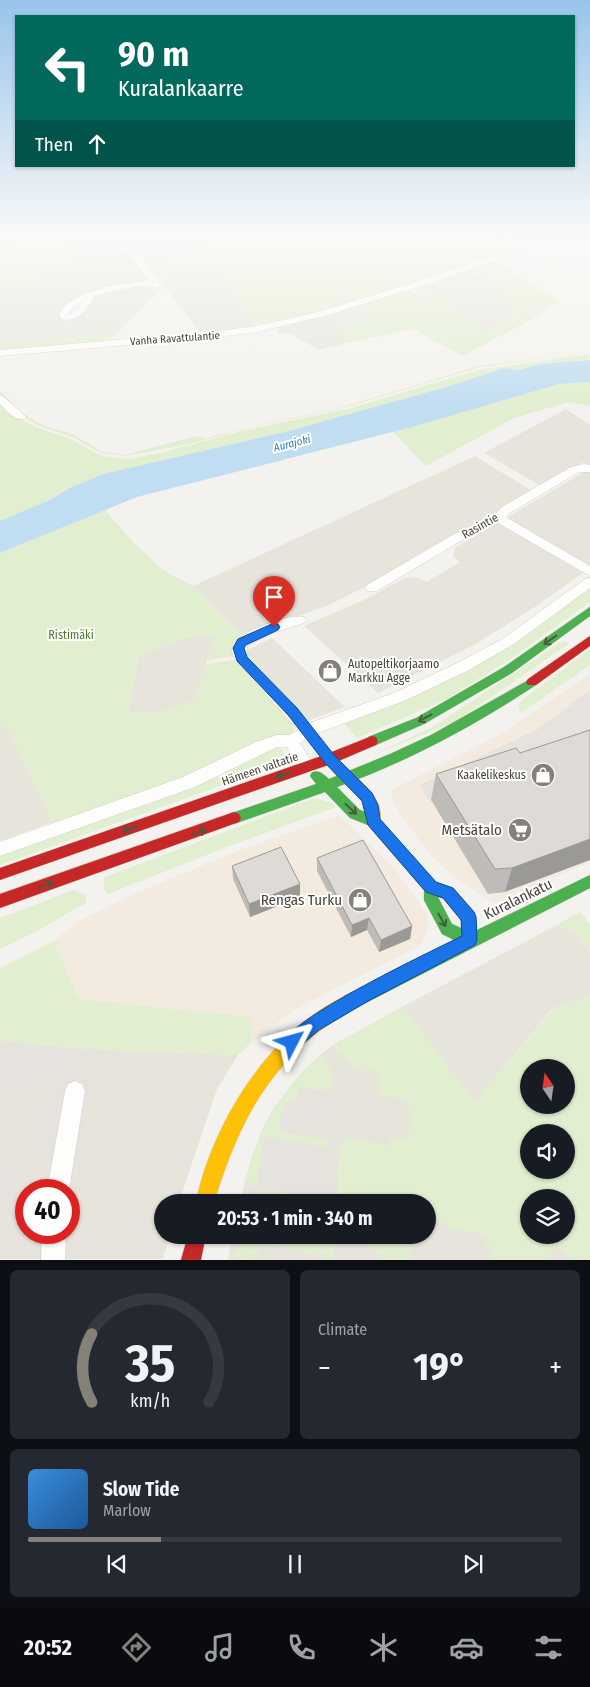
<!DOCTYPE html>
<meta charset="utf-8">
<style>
:root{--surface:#171b24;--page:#242831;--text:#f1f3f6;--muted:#9ea1a6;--line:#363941;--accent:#868178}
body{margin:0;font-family:"Fira Sans Condensed",sans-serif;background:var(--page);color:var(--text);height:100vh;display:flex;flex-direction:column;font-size:19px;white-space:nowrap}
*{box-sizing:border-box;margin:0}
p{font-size:16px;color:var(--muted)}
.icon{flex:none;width:28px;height:28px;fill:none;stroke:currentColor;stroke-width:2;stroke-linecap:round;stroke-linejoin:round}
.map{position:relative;height:1260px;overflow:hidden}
.sheet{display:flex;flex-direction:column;gap:10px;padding:10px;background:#0d0f14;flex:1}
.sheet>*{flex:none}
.hud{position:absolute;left:15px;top:15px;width:560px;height:152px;border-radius:0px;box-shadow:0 1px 4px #0004;background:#00695c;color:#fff;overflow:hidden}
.needle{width:32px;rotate:347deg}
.fabs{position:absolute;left:520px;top:1059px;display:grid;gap:10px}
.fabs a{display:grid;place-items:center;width:55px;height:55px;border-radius:50%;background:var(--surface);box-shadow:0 1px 4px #0004;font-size:25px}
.speed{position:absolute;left:15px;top:1179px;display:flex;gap:10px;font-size:25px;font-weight:700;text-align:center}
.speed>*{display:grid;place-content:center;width:65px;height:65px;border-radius:50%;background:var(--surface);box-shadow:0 1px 4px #0004;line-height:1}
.speed .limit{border:8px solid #d22;background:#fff;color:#111}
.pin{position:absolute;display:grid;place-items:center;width:42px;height:42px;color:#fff;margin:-51px -21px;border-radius:50% 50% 50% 0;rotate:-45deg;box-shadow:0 0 5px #0007}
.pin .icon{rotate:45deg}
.me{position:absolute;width:55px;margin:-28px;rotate:51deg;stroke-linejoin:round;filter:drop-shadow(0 0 4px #0008)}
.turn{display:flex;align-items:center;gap:18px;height:105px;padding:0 20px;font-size:22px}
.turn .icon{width:65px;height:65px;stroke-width:2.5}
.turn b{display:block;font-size:35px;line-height:42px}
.then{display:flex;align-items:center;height:48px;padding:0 20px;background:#0003;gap:10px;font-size:19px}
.big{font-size:38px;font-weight:700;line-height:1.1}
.sheet .widget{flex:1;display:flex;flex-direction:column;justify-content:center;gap:8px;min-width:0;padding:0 18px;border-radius:8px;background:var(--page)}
.sheet .dial{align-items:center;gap:0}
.dial svg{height:130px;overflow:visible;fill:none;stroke:var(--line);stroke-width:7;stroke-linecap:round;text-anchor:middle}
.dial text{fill:var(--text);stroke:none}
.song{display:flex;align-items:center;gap:15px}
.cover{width:60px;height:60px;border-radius:8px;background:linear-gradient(135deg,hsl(210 70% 55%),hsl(210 70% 35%))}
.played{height:5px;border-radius:2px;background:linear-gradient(90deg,var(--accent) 25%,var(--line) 25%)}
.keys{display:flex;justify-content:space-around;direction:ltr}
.heat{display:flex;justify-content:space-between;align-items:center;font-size:28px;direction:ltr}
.sheet .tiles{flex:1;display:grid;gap:10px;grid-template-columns:1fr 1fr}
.widget:last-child{grid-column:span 2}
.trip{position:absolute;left:154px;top:1194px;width:282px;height:50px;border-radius:25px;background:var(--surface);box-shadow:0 1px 4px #0004;font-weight:700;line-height:50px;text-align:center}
.menu{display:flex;height:80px;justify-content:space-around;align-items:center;background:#090b0e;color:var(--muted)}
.menu .icon{width:35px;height:35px}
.menu .active{color:var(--accent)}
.menu b{font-size:22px;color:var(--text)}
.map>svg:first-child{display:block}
</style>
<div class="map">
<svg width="590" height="1260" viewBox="0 0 590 1260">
<rect width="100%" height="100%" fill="#f4f2ee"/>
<path fill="#e7e4dc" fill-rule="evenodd" d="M0,238H106L116,243L132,256L148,278L147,281L74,300L67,305L60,313L69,319L80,315L91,299L106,292L149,284L157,293L114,334L15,342L0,341V287L65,272L43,238L0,247Z
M119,238H207L209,240L195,255L148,264L138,251Z
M202,262L221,275L233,289L257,327L198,334L197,329L162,283L173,279L170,267Z
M470,269L477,275L495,276L512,293L501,291L510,296L499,299L520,312L508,318L511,321L485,333L421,285Z
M362,303L367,323L343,336V339L347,343L318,350L292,334L278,333L276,330H280L274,326Z
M566,409L590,425V465L583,462L541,486L484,453Z
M475,456L532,491L384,577L331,604L243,637L193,586Z
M586,471L590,473V567L506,518Z
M497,523L503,524L583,573L532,609L472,646L378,693L304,626L366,599L405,578L416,577L427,582L460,562L453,555L455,548Z
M215,635L194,701L159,712H128L139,656L185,638Z
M272,638L345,707L307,721L243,652Z
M0,727H7L52,822L0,841Z
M560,926L574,932L590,952V997L553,1008L475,1102L402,1007L551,928Z
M340,1040L416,1094L529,1235L590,1260H228L233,1235H428V1202H240L252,1157L262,1130L275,1106L300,1074L320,1055Z
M0,1041L67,1048L238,1055L217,1089L179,1202H162V1235H170L163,1259H0ZM26,1190H69V1232H26Z"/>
<path fill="#f3ebdf" d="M590,674V862L494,903L454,877L430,854L404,820L392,799L391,790L501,734Z
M339,815L394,868L427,914L429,928L421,945L292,1011L251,1043L252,1017L78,999L54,941L75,923L136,893L235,852Z"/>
<path fill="#e1eecf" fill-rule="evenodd" d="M43,238L61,242L76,261L65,272L0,287V247Z
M207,238H490L522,247C436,277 350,307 261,326L256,325C239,298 229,281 202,262L171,267L173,279L162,283L148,264L195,255L209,240Z
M516,252L527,256L590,292L523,255L516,254L495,261L560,301V302L532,319L463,356L413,329L347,343L343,339V336L332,330L367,323L362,303L421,285L485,333L511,321L508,318L519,312L499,299L510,296L501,290L512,293L470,269Z
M153,287L163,288L110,340L197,334L104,342L99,340L97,342L0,351V341L15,342L114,334L157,293Z
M590,352L481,367L336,410L258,425L189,444L125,456L98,452L75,438L40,426L18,414L0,396V391L22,413L44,426L72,434L101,451L124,455L196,436L206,438L265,423L333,410L479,366Z
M590,354L588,360L540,364L518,370L504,368L446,387L289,431L103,474L68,489L52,499L0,521V403L10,414L35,427L73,440L95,453L107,457L129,459L160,453L246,430L348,409L478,370Z
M590,382V406L569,402L514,418L426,466L393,432L559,384Z
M105,510L134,543L163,570L193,586L243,637L235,641L236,656L207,660L215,635L185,638L139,656L128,712H159L193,701L206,664L235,660L240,662L294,724L293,734L208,769L56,824L52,822L7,727H0V553Z
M590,588V602L513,657L447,699L357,738L345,725V723L523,635Z
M561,642H566L569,644L456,721L370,756L431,728Z
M590,649V665L521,713L518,707L520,702Z
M274,747L282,749L285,756L282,761L240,776L219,772Z
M213,776L234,781L0,865V853Z
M315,798L332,803L336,807L232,845L108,894L103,889L105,877Z
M74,890L86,895V903L35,932L0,949V918Z
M580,912L590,924V952C580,939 569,922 551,928Z
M54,941L78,999L252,1017L251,1043L238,1055L67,1048L0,1041V968Z
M590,997V1259H572L558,1247L546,1259H491V1247L486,1246V1235L446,1228V1223L428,1219V1202H337L338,1191L337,1173L342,1140L345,1138L389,1145L390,1138L405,1141L406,1131L410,1132L412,1111L407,1110L408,1100L378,1095C379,1085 382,1074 371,1069L365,1072L357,1069L331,1046L402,1007L475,1102L554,1008ZM529,1068H566V1105H529ZM529,1132H566V1170H529ZM529,1198H566V1235H529Z
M320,1055C332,1067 335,1073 330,1090L327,1092L299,1088L296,1101L289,1100L282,1112L280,1131L327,1140L326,1147L265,1137L256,1188L248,1179L244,1184C257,1133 280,1090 320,1055Z
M260,1189L332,1201L333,1202H256L261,1196Z
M255,1235H285L283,1248L260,1244L258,1255L254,1254L253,1259H234L238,1241L251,1242L254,1240Z
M322,1235H335L333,1259H326V1256L287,1249L288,1239Z
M359,1235H411V1259H382Z"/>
<path fill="#e6e3df" d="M590,690V745L428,800L420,785L538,729Z
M0,1041L67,1048L63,1068L94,1081L77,1160L42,1155L57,1082L41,1079L37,1092L0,1087Z
M299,1087L327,1092L325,1106L319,1105L315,1138L280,1131L281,1118L293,1120Z
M265,1137L326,1147L322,1182L335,1184L333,1200L257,1186Z
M0,1165L25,1171L8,1219L0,1217Z"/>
<path fill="#c0ddf1" d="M590,360V382L559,384L412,427L137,497L0,553V521L52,499L68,489L103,474L289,431L446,387L504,368L518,370L540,364Z"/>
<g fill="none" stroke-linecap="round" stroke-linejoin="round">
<g stroke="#d2d0cb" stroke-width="1">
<path id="street" d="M107,238C131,238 149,267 161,285L157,288C144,282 110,292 95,296C86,309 79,323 61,319L59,313C79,287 119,285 149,280L131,256ZM83,301L77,310L68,315L73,307Z
M539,238H549L521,252L421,286L328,315L257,332L210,338L0,356V350L210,332L257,326L322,311L415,282L515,248Z
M0,395C5,397 22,413 26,417L25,419C14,421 7,411 0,404Z
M584,464L590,465V472H579L510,513L506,517L590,566V576L498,523L464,539L377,591H367L365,588L367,585L456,533L495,515L502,507L571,467Z
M590,578V588L514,644L467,671L404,701L318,733L337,759L335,763C321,768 313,750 305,740L300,743L315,767L313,772L307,773L301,772L287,747H277L195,787L0,856V842L183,777L256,742L277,735H289L298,730L234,658C231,651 231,646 237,640C246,630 292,613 304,617L306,620L304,623L270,634L247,646V656L310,723L394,693L457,663L504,638L585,579Z
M75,1081L82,1084L85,1091L69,1190H47L65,1091L68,1084Z
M42,1232H66L65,1260H41Z"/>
</g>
<g stroke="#d3cfc5" stroke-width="1">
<path id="fast" d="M590,607V616L512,673L424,724L376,745L372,746L368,745L366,741L368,737L416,718L504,667Z
M532,678L536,679L538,682L536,685C474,726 407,762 337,787L360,810L378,817L436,883L453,888L474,912L476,917L477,930L590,875V888L356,1008L350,1010L344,1008L342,1002L344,996L456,941L442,934L424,900V890L368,825L350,818L325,792L234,824L229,822L227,818L229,814L316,784L310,776L312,772C320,770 323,774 329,779L390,754L431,735ZM438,897L443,898L462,919L461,928L452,924Z"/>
</g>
<g stroke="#d3cfc5" stroke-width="1">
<path id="slow" d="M338,763L343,764C357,779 390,801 378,825L373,827L368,825L365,806L362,801L333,772L331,768L333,764Z
M350,994L356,996L358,1002C353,1013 338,1018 328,1025C319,1031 309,1039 301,1047C254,1091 233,1142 214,1202H196C212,1123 272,1026 350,994Z"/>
</g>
<g stroke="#d3cfc5" stroke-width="1">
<path id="jam" d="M590,636V646L536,685H528L526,682L528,679Z
M372,736L376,737L378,741L376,745L334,763L0,880V868L324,755Z
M234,812L239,814L241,818L239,822L0,908V894Z
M188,1235H206L201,1260H181Z"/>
</g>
<use href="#street" fill="#fdfdfc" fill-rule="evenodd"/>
<use href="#fast" fill="#4caf50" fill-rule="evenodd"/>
<use href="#slow" fill="#ffc107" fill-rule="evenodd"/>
<use href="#jam" fill="#c62828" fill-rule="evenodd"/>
</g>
<path fill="#bfbcb8" d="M590,730L505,892L488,894L431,800L436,774L520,753Z
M317,858L412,926L410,939L379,952L367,930L351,937L317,871Z
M232,866L300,884V897L250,917L233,879Z"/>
<path fill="#9b9996" d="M590,839V860L505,892L512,868Z
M300,884V897L250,917L249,904Z
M369,918L367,930L351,937L352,925Z
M412,926L410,939L379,952L381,940Z"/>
<path fill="#dedbd6" stroke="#9b9996" d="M590,730V839L512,868L495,869L436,774L516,748L520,753Z
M363,840L412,926L381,940L369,918L352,925L317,858Z
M281,847L300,884L249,904L232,866Z"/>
<defs><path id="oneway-shaft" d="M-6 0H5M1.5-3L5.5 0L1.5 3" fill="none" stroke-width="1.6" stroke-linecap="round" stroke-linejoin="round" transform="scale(1.25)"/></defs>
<g stroke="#4b593e">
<use href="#oneway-shaft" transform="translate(550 640) rotate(145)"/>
<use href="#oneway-shaft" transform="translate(425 718) rotate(152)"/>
<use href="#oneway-shaft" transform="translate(283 775) rotate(161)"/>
<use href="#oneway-shaft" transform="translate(351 809) rotate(43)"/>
<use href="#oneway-shaft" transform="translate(130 829) rotate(161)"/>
<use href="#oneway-shaft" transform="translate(199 832) rotate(-20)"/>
<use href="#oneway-shaft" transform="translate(46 885) rotate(-20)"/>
<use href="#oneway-shaft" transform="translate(442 920) rotate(61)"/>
</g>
<linearGradient id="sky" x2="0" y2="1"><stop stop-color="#98c4ec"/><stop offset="0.57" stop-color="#faf9f7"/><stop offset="1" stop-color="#faf9f7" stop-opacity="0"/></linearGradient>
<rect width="590" height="414" fill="url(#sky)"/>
<path fill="#1a73e8" stroke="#114b97" d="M274,623L278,624L280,627L278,630L246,645L244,648L247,657L297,708L334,755L372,793L378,805L380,819L436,882L453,888L474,912L476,917L477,940L475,945L370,1000L319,1030L298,1048L292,1050L286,1048L284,1042C294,1016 430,952 462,936L461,920L443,898L426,892L368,825L362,801L325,763L288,715L237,661L233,648L238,639Z"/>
<defs>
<g id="shop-disc" transform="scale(1.25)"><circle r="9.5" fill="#868178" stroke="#fff"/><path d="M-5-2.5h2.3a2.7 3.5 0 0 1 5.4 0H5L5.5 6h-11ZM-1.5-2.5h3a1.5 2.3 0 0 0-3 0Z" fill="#fff"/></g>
<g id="supermarket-disc" transform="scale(1.25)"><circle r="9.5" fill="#868178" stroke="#fff"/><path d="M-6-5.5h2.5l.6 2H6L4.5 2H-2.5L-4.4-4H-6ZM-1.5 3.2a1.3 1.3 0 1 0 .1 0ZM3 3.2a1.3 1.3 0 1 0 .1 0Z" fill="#fff"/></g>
</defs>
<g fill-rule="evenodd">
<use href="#shop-disc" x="330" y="671"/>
<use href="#shop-disc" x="543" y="775"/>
<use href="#supermarket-disc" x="520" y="830"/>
<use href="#shop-disc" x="360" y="900"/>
</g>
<g text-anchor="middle" stroke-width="4" stroke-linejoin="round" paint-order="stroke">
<g font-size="11" fill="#4b4439" stroke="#fff">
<text transform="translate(175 338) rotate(-4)" y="4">Vanha Ravattulantie</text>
</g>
<g font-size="11" font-style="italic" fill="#2e7ab2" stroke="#fff">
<text transform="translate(292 443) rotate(-14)" y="4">Aurajoki</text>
</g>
<g font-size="12" fill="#4b4439" stroke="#fff">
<text transform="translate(480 526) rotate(-29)" y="4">Rasintie</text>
<text transform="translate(260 769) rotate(-19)" y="4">Hämeen valtatie</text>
</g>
<g font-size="12" fill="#4a7f2a" stroke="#fff">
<text x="71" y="639">Ristimäki</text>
</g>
<g font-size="12" fill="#4b4439" stroke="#fff" text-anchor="start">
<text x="348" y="668">Autopeltikorjaamo<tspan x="348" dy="14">Markku Agge</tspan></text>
<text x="526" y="779" text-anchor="end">Kaakelikeskus</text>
</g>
<g font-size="15" fill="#4b4439" stroke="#fff" text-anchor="end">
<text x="502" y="835">Metsätalo</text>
<text x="342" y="905">Rengas Turku</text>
</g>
<g font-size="15" fill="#4b4439" stroke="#fff">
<text transform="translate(518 899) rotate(-26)" y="5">Kuralankatu</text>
</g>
</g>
</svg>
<div class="fabs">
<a><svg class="needle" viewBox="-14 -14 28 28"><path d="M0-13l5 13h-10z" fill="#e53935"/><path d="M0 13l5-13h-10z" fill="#9ea1a6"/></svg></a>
<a><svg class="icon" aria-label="sound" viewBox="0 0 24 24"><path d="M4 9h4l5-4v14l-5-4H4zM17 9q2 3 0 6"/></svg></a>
<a><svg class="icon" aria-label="layers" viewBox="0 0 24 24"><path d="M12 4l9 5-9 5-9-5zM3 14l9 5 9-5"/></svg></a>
</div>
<div class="speed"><div class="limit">40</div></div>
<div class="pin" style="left:274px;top:627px;background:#d93025"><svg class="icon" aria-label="arrive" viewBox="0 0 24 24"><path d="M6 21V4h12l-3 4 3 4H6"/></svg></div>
<svg class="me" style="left:292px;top:1042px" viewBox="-20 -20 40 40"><path d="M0-17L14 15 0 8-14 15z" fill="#1a73e8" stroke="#fff" stroke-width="4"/></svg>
<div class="trip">20:53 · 1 min · 340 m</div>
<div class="hud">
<div class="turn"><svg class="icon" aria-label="left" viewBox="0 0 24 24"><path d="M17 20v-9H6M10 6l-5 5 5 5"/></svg><div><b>90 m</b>Kuralankaarre</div></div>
<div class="then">Then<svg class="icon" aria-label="ahead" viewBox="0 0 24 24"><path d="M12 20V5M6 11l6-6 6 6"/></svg></div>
</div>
</div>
<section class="sheet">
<div class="tiles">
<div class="widget dial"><svg viewBox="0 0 100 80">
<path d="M14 69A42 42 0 1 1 86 69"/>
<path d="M14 69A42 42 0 0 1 14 27" stroke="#868178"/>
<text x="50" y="56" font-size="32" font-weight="700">35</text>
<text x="50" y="72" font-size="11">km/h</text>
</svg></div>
<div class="widget"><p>Climate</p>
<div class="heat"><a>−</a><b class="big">19°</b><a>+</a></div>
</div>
<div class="widget">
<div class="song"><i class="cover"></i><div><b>Slow Tide</b><p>Marlow</p></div></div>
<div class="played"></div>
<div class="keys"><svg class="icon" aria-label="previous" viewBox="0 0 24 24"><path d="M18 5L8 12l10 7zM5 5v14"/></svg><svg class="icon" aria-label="pause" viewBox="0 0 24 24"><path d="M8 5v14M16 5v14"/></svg><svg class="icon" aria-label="next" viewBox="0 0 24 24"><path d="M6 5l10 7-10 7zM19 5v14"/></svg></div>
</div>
</div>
</section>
<nav class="menu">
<b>20:52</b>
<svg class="icon active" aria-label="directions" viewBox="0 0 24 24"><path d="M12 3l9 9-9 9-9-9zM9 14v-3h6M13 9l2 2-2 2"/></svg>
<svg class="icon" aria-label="music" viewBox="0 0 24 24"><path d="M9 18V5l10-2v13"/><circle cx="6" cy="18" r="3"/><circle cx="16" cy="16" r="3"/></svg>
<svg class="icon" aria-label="phone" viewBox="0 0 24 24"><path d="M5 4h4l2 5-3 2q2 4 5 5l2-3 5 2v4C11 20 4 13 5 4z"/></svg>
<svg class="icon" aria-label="climate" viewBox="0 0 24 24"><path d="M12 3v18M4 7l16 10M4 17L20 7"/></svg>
<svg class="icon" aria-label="car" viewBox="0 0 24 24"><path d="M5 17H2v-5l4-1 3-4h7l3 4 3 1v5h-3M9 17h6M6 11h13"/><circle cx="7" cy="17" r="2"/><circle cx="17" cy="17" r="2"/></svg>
<svg class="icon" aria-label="filters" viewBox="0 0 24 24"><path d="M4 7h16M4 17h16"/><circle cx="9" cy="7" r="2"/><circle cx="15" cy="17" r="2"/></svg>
</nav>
